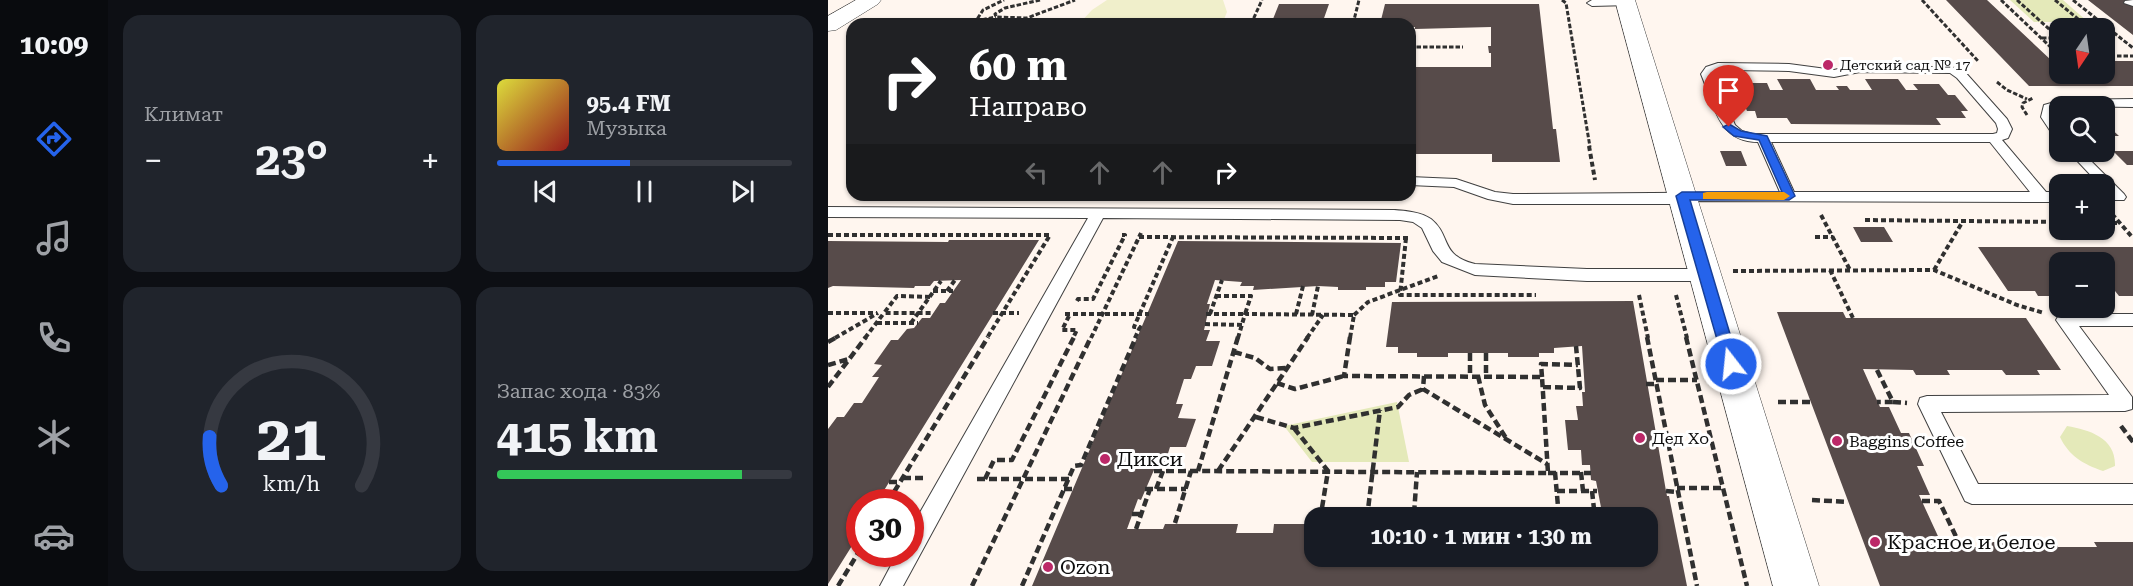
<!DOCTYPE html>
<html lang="ru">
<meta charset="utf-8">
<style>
:root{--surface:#171b24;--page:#20242c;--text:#f1f3f6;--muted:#9ea1a6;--line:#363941;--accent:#2563eb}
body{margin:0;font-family:"Roboto Serif",serif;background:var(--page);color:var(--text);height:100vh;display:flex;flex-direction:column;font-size:22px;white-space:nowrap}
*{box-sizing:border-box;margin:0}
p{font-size:20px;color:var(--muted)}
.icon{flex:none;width:33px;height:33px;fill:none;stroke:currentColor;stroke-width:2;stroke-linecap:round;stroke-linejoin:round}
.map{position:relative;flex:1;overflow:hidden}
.side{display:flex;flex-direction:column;gap:15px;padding:15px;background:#0d0f14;width:720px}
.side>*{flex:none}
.hud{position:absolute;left:18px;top:18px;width:570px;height:183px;border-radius:18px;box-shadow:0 2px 4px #0004;background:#202124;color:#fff;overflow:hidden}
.needle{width:39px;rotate:193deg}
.tools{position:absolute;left:1221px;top:18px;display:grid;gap:12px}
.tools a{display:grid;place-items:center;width:66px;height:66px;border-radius:12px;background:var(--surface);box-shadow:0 2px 4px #0004;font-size:30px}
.speed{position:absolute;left:18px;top:489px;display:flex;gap:12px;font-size:30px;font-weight:700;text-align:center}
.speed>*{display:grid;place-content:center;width:78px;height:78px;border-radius:50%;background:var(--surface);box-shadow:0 2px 4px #0004;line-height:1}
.speed .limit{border:9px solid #d22;background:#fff;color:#111}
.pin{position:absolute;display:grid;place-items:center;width:51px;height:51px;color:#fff;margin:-62px -26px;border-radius:50% 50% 50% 0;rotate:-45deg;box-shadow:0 0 6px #0007}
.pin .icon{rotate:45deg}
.me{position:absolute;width:66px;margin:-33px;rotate:344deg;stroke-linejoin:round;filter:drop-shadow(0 0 4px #0008)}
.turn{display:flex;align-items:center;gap:21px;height:126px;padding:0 24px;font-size:27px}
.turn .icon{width:78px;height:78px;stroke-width:2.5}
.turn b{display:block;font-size:42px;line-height:51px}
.lanes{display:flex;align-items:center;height:57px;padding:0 24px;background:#0003;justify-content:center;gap:30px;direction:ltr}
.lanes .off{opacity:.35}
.big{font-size:45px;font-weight:700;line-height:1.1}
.side .widget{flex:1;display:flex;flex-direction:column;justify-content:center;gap:9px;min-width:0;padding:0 21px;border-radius:18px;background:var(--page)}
.side .dial{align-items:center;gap:0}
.dial svg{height:156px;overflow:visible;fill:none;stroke:var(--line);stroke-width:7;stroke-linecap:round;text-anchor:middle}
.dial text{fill:var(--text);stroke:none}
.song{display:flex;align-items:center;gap:18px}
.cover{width:72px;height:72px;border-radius:9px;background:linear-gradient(135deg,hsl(60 70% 55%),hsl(0 70% 35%))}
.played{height:6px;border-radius:3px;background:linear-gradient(90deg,var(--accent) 45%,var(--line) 45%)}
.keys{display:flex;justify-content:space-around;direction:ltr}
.heat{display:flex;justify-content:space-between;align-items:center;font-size:33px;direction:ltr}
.charge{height:9px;border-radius:4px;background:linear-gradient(90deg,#34c759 83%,var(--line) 0)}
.side .tiles{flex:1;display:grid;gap:15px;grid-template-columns:repeat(2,1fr)}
.trip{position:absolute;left:476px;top:507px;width:354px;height:60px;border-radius:18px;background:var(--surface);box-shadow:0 2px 4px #0004;font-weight:700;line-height:60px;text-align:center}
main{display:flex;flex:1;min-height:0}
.tabs{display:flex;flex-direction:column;width:108px;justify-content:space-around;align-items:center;background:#090b0e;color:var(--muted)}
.tabs .icon{width:42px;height:42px}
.tabs .selected{color:var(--accent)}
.tabs b{font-size:27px;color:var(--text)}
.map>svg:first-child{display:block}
</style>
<main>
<nav class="tabs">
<b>10:09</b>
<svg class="icon selected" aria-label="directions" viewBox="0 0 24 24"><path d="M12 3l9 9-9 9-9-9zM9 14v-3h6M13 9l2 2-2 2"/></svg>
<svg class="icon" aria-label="music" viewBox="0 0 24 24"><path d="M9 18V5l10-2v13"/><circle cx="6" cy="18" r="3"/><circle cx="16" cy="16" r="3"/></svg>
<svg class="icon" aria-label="phone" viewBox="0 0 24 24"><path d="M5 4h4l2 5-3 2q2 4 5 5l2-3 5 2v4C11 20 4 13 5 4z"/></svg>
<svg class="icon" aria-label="climate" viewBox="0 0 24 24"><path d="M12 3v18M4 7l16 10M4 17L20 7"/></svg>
<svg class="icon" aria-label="car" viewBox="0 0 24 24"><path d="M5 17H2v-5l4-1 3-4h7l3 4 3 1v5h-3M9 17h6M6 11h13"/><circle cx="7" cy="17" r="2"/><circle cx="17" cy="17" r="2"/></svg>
</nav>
<section class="side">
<div class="tiles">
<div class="widget"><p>Климат</p>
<div class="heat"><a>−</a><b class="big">23°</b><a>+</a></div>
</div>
<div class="widget">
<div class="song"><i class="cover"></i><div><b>95.4 FM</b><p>Музыка</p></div></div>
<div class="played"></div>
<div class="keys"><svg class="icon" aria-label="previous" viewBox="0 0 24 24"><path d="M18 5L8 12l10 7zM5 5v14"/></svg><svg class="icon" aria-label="pause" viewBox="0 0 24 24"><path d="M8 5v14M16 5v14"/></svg><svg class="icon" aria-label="next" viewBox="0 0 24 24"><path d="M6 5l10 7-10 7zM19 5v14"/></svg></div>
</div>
<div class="widget dial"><svg viewBox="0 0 100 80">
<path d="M14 69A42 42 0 1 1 86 69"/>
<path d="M14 69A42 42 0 0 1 8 44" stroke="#2563eb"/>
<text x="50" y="56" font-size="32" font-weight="700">21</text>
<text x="50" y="72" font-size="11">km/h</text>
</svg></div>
<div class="widget"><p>Запас хода · 83%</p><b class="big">415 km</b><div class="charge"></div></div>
</div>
</section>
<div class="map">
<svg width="1305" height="586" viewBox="0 0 1305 586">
<rect width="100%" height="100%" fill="#fff6ef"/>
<path fill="#e4e9b9" d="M1182,0H1235L1260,22H1206Z
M569,402L581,462H484L456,426Z
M1239,426C1262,430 1288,438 1287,466L1275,471C1255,464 1241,456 1232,437Z"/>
<path fill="#f0efcb" d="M279,0H395L399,12L394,24H251L264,10Z"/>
<path fill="#574b4a" d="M1118,0H1159L1224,61H1232V74H1276V61H1305V86H1201Z
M1260,0H1297L1305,6V35Z
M451,4H501L495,21H498L497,24H443Z
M557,4H711L725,129H728L732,162H664V154H582V67H663V53H661L660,46H663V27L587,29V27H582V24H552Z
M949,79H982L988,90H1011L1008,86H1019L1022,90H1044L1037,79H1070L1078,90H1090L1085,84H1111L1120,95H1127L1140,111H1133L1138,118H1108L1113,125L963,124L959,118H929L927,111H919L912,95H919L914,83H939L942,90H955Z
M1276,124H1278L1291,136H1276Z
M892,151H913L919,166H898Z
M1285,151H1305V165H1299Z
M1025,227H1056L1065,242H1033Z
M121,240H211L55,492L57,491L50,502H32V533L0,584V429L9,417H16L26,403H34L51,377H44L54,365L46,364L63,340H70L79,329L86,328L94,318H102L112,303H117L133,280L106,281L102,286H87L86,288L5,286L0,288V241L120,242Z
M350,241L573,243L568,282H557V287H538V290H510V287L490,286L425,290L426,286H412L414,282L387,280L379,304H382L376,330H382L378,341H392L384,366H368L363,379H356L348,404H355L350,418L368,419L358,447H342L337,463H329L313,500L310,499L299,529H335L337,524H410L408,533H445L446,524H486V556H819V518H775L768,481L763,480L762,465H754L753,450H740L737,420H750L748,406H755L754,392H757L754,346L726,348V353H711V357H680V353H620V357H589V353H570V347H558L564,302L805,301L838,491L839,496H841L859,586H204Z
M1150,247H1305V296H1291L1287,291H1276V262H1232V296H1210L1207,291H1180Z
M949,312H1015L1018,318H1198L1233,370H1209L1212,375H1178L1174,370H1119L1122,375H1088L1085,370L1035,369L1052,407H1061L1073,433H1081L1096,466H1089L1102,495H1091L1115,547H1161L1159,542H1227L1230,547H1269L1266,542H1305V586H1052Z"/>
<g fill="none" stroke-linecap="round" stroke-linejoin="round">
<g stroke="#414141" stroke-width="2">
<path id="lane" d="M798,0L803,3L802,5L764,6L759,3L764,0Z
M1305,0V6L1296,3L1297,1Z
M890,63L961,64L1006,70L1031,64L1129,68L1137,72L1179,119L1184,129L1180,138L1174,140L1218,192H1232V202L861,201L855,204H685L660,199L626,187L582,185V177L628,179L667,192L685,194L952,192L930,142C890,142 886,105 873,74L878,67ZM900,70L961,71L1006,77L1032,72L1122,73L1129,78L1168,123L1170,129L1169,133L1165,134H924L914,131L907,125L885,74L890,71ZM943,142H1162L1202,192H966Z
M1305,99V107L1232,106L1226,110L1225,117L1232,125V139L1227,138L1213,117L1216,105L1234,100Z
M1241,152H1254L1296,194L1298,197L1296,200H1286L1276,191V184H1271Z
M0,207L566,210C578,211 593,212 603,219C624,236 611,255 647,264L759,269H877L883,271L885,275L883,279L877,281H759L647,275L614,262L605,251L594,228L585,222L572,220L275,218L75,586H52L69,554H82V530L260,218L0,217Z
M1237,314H1305V326H1251L1304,397V409L1297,411L1113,412L1150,484H1305V504H1144L1137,501L1090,404L1092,398L1099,396L1281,395L1228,320L1231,315Z"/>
</g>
<g stroke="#414141" stroke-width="1">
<path id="street" d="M28,0H53L50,4L8,30L0,31V16Z
M787,0H807L991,586H945Z"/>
</g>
<path stroke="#303030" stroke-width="3" stroke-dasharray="4.5 2" stroke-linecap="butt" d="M212,0L177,8L167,14L168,17L199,18L247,0
M734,0L738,3L762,147
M1094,0L1150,61
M1173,0L1232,56
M1189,0L1232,39
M1227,0L1261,28
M1245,0L1305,48
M148,21L168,17
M146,24L155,10L176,0
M423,24L434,0
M525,24L531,0
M1258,26H1276
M1214,38H1230
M1276,42L1284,48H1276
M582,47H635
M1276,56H1305
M1169,82L1179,90L1199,99
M1199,115L1194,107L1195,103L1205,98"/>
<path stroke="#303030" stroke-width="4" stroke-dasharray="5 3" stroke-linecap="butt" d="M761,146L767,180
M1284,214L1305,238
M993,215L1022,270
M1037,220L1232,222
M1276,223H1291
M0,235H222L159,338
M311,237L580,238
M987,237H1005
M578,238L572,295H708
M1002,270L1025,318
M1106,270L1135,221
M905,271L1106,270L1189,305L1216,313
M105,291H125
M119,291L127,280
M811,295L820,338
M848,295L859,338
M102,297L69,296L56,313H105
M249,301L250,299H265L297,235H294
M0,313H49
M165,313H191
M237,314H321
M378,314H417L423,296H388
M382,314L394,280
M468,314L475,286
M484,315L490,286
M526,315L540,302L610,276
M241,316L234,330H249L245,338
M49,323H90
M83,323L113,281
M377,324L414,325
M7,338L50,313
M37,338L56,313
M263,338L313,233
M307,338L312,327H306L345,237
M410,338L417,314L526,315L522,338
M479,338L495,315"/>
<path stroke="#303030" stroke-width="4.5" stroke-dasharray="8 4" stroke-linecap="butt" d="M410,337L370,471L720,473L714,377L516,376L522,337
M819,337L869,586
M858,337L919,586
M0,342L9,337
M406,352L427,358L442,369L458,368
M642,353V376
M658,353V376
M0,365L21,359
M1049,370L1065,402H1049
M596,376L595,389L719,464
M650,376L657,405L678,438
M714,377L713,364L750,365
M828,380H869
M449,383L467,389L516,376
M818,384H829
M0,387L38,337
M715,387L752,388L748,346
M950,402H983
M1065,402L1079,403
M428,417L466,428L570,407L581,395L595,389
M1293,426L1305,442
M466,428L500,471L493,514H586L589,472
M326,471H370
M390,471L480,337
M727,472L731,518
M753,472L755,491
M720,473H763
M75,478H96
M149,479H241
M157,479L166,460H184L246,337
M61,482H72
M849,488H895
M236,489H247
M317,489H358
M328,489L335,471
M729,491H769
M764,491L767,518
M838,491L850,492
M984,500L1020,502
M1094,501H1111L1133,547
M60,502L160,337
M304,514H313
M539,518L552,410
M347,523L363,471
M308,529L322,489
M10,586L32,550
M144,586L263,337
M194,586L246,466L253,465L308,337"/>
<use href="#lane" fill="#fff" fill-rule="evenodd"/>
<use href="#street" fill="#fff" fill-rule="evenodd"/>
</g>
<path fill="#2563eb" stroke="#184099" stroke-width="1.5" d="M901,124L913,131L939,136L967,196L961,200H862L911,364L909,368H898L896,364L848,196L854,192H954L931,140L906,136L895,127Z"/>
<path fill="#f59e0b" d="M879,192H956L962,196L956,200L875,199V193Z"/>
<g fill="#bc2868" stroke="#fff" stroke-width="2">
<circle cx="1000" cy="65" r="6"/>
<circle cx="812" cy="438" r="6"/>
<circle cx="1009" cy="441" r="6"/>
<circle cx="277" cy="459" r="6"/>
<circle cx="1047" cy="542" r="6"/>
<circle cx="220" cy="567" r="6"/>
</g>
<g text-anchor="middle" stroke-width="6" stroke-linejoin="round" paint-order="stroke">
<g font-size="14" fill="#0e0e0e" stroke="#fff" text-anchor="start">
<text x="1012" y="70">Детский сад № 17</text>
</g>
<g font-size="16" fill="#0e0e0e" stroke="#fff" text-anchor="start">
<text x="824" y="444">Дед Хо</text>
<text x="1021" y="447">Baggins Coffee</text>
</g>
<g font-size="20" fill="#0e0e0e" stroke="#fff" text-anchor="start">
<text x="289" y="466">Дикси</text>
<text x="1059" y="549">Крaсное и белoе</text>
<text x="232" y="574">Ozon</text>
</g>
</g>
</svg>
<div class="tools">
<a><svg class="needle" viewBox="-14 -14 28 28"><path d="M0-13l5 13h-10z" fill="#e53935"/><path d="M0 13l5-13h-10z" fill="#9ea1a6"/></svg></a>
<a><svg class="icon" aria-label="search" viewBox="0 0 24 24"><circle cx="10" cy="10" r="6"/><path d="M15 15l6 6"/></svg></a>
<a>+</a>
<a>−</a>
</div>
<div class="speed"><div class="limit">30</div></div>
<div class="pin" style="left:901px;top:127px;background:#d93025"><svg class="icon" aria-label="arrive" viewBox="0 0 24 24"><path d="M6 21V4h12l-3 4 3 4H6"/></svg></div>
<svg class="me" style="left:903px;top:364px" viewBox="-20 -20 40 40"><circle r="17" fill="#2563eb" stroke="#fff" stroke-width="3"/><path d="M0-11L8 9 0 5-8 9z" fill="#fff"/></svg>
<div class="trip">10:10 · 1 мин · 130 m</div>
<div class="hud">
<div class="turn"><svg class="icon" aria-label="right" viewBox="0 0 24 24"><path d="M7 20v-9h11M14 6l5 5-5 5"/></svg><div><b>60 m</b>Направо</div></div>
<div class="lanes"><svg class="icon off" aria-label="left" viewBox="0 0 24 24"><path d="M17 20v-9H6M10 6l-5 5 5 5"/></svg><svg class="icon off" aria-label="ahead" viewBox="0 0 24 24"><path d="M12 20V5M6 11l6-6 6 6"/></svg><svg class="icon off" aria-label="ahead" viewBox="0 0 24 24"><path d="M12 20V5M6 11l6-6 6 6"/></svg><svg class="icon" aria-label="right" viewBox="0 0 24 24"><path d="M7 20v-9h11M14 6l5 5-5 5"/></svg></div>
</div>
</div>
</main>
